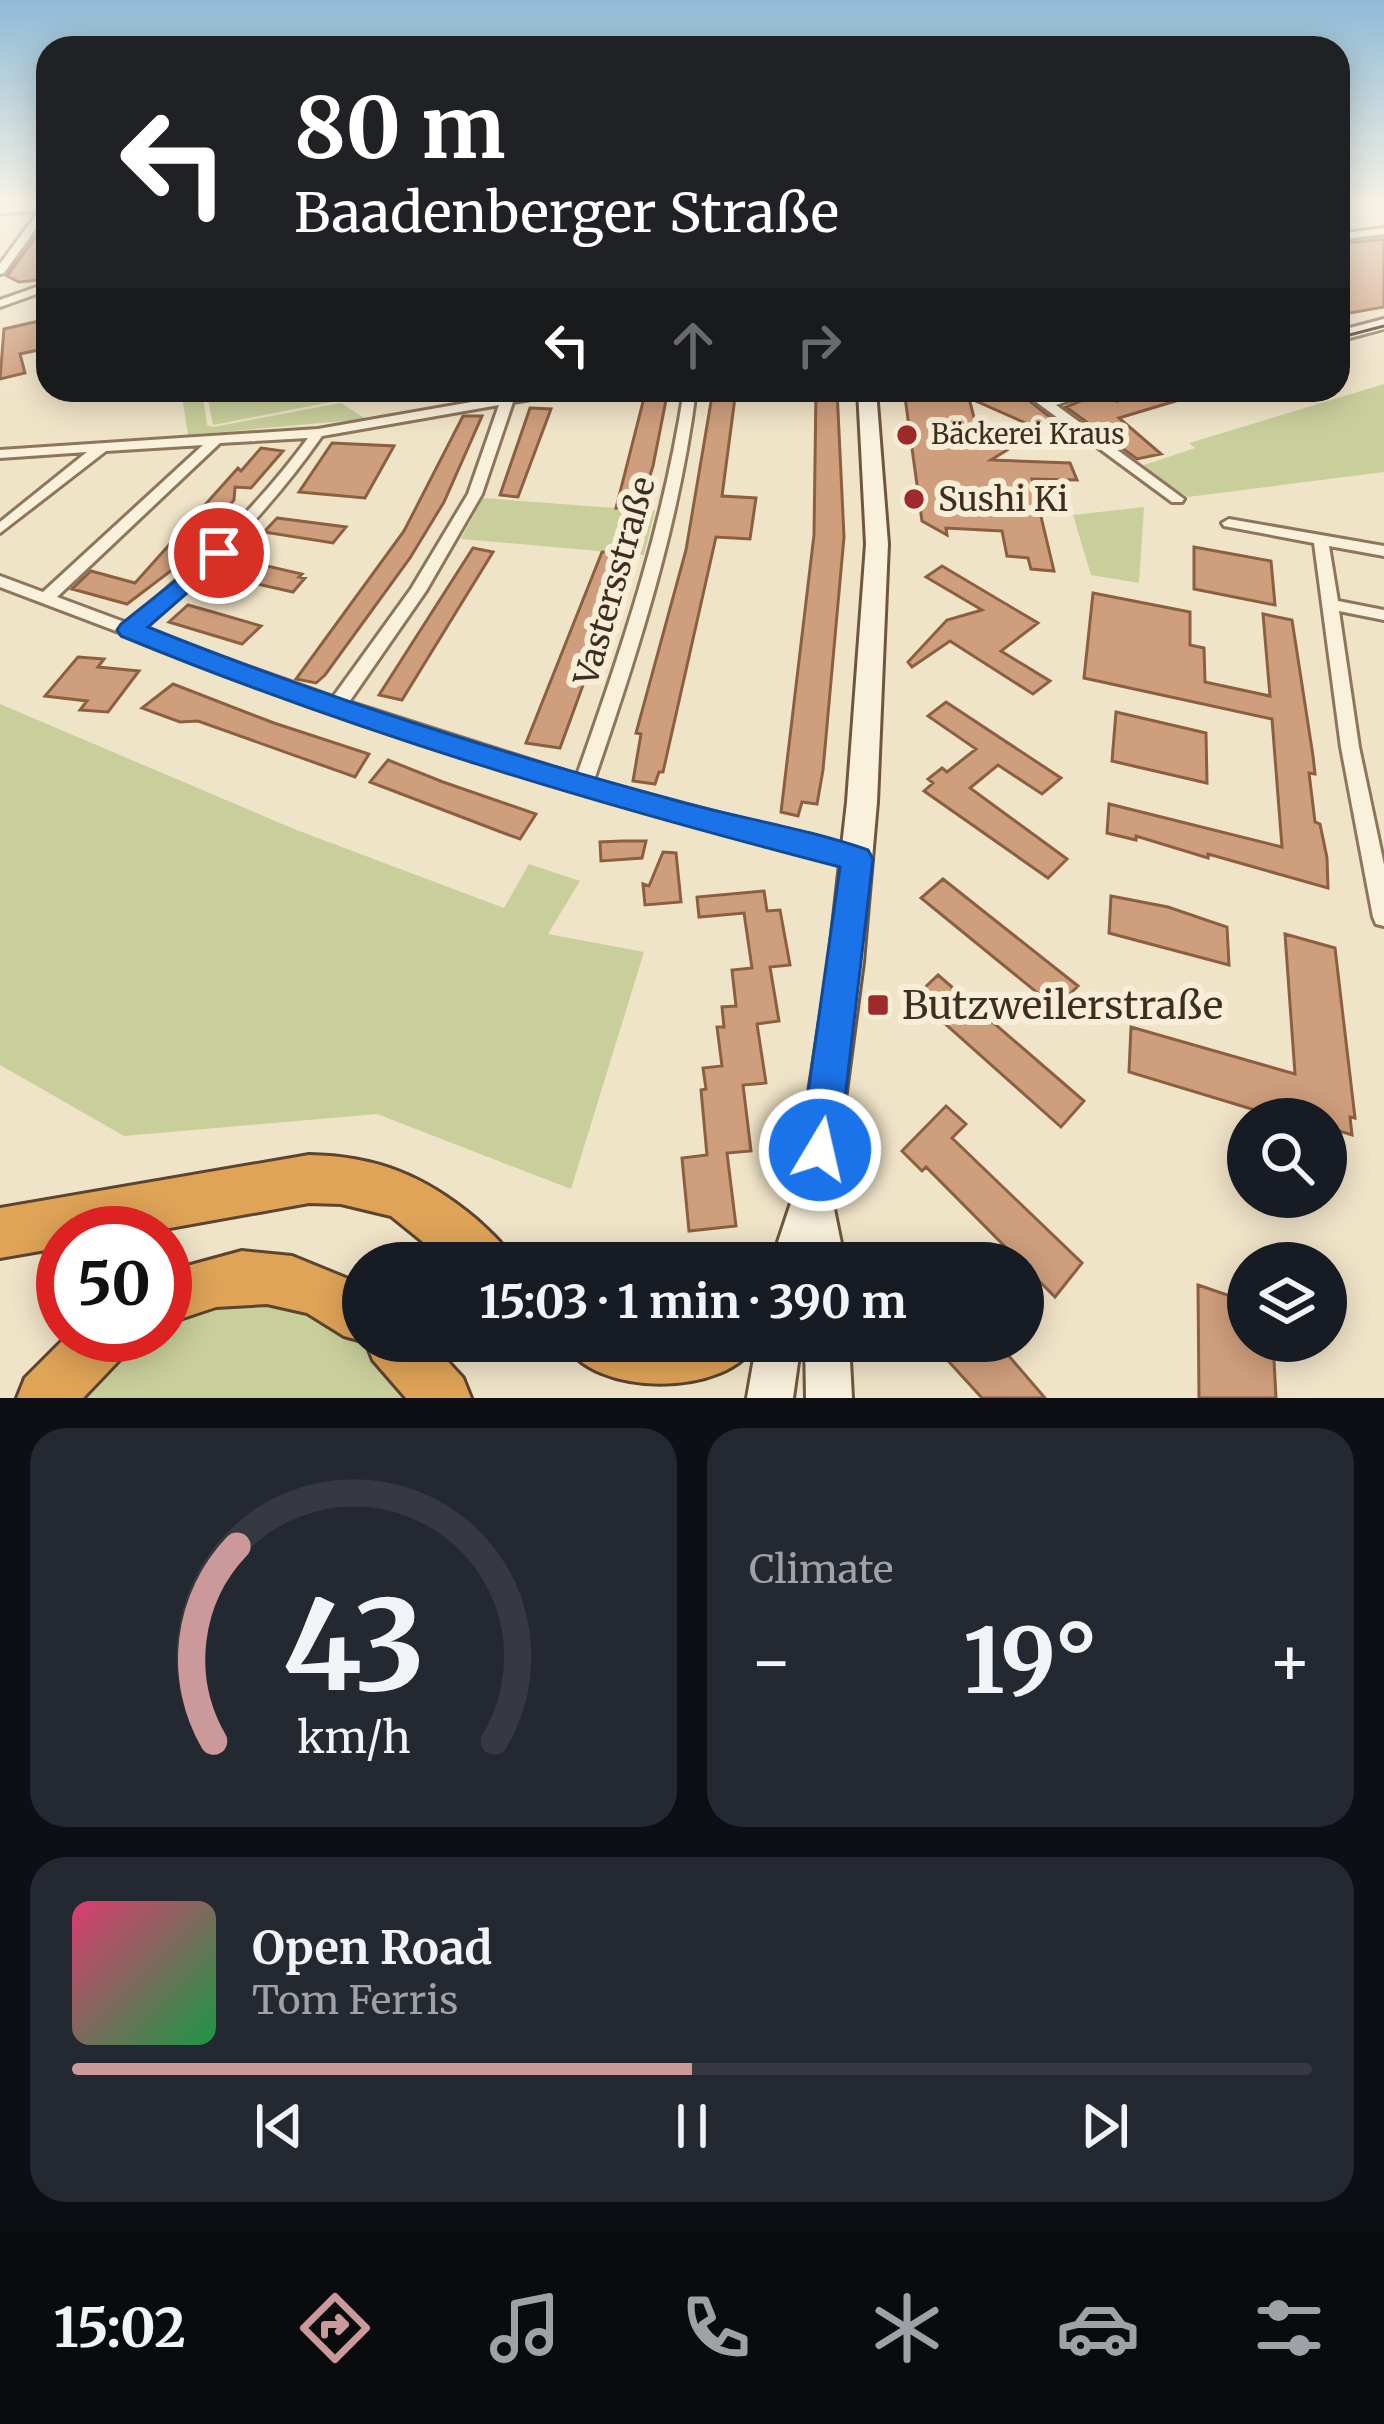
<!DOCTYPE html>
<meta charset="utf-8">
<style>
:root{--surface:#171b24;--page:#242831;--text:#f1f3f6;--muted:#9ea1a6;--line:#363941;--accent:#cc999b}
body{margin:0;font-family:Merriweather,serif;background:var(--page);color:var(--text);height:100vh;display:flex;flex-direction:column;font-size:45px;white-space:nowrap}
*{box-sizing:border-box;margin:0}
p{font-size:39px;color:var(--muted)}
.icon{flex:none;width:66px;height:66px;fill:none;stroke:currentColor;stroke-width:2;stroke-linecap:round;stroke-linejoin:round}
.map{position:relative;height:1398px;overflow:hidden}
.side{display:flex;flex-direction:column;gap:30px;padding:30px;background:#0d0f14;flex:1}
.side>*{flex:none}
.guide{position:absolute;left:36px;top:36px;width:1314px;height:366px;border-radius:36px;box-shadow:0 6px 30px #0003;background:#202124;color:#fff;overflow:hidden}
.tools{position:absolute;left:1227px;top:1098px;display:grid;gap:24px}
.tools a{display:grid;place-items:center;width:120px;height:120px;border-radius:50%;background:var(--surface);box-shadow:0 6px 30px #0003;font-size:60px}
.speed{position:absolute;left:36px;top:1206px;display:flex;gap:24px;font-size:60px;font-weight:700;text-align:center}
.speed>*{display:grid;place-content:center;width:156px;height:156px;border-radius:50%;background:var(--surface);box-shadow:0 6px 30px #0003;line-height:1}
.speed .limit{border:18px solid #d22;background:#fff;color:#111}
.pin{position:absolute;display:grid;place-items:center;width:102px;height:102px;color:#fff;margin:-51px;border:6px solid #fff;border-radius:50%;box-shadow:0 3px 12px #0007}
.me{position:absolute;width:132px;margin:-66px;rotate:9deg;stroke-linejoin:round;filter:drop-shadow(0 0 9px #0008)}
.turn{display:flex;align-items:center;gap:42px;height:252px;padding:0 60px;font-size:54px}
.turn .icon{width:156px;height:156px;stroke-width:2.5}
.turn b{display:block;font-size:84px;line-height:102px}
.lanes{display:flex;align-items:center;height:114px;padding:0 60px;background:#0003;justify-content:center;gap:60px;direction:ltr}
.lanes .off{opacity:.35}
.big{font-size:90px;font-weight:700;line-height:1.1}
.side .widget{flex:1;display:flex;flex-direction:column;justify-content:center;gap:18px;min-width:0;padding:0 42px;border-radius:36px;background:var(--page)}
.side .dial{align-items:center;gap:0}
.dial svg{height:312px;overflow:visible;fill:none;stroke:var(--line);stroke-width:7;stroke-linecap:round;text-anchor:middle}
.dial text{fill:var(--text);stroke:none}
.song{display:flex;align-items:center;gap:36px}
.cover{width:144px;height:144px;border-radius:18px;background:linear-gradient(135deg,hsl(340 70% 55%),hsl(140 70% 35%))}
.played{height:12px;border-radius:6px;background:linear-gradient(90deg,var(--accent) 50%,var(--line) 50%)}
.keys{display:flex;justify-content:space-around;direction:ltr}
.heat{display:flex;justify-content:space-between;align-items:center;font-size:66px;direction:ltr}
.side .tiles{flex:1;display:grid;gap:30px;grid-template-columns:1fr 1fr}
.widget:last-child{grid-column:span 2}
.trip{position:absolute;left:342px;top:1242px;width:702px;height:120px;border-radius:60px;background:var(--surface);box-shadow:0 6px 30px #0003;font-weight:700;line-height:120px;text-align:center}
.dock{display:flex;height:192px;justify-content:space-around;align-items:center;background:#090b0e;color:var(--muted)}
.dock .icon{width:84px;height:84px}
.dock .selected{color:var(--accent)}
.dock b{font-size:54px;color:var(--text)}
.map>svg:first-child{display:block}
</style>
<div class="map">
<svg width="1384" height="1398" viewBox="0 0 1384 1398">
<rect width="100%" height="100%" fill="#f0e4c8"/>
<path fill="#c9cf9b" d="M1384,384V472L1188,497L1141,466L1195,448L1189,443Z
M181,390H202L207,425L213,427L341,403L366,419L188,435Z
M206,390H348L351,398L213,425Z
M483,498L655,511L644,555L461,539Z
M1144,507L1139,583L1091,575L1073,515Z
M0,704L294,829L504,908L529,864L580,881L548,934L644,952L571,1189L377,1114L124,1136L0,1065Z
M297,1304L358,1340L414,1398H67L135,1335H165V1318L196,1305Z"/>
<path fill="#cf9f7d" stroke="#8d5f41" stroke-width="3" d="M48,220V279L19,282L7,276Z
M1384,239V307L1338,315V244Z
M48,319V348L20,354L25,373L0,379L4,329Z
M646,390H668L653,466L639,509L616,508Z
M713,390H736L722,496L756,498L750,539L716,537L663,772H659L655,784L633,781L641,734L636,733L686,550Z
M816,390H837L844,537L823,770L817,804L802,802L798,816L781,812L814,535Z
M904,390H1016L1055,421L1039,429L969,398L980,441L1020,442L991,460L1070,463L1077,480L1032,479L1054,571L1031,569L1028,558L1007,556L1002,531L946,528L947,535L922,521Z
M1106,390H1115L1117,401L1155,390H1198L1199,394L1119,418L1161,454L1137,459L1066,407Z
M530,408L551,409L518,497L500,495Z
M463,416H482L444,502L410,558L325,675L316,683L296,679L404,531Z
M332,443L394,446L365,498L299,492Z
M261,448L283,451L251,488L235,487L234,500L176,567L127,604L72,589L91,571L135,583L238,468L241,471Z
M277,518L346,527L333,543L264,532Z
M1194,547L1271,561L1275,605L1194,589Z
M473,548L493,552L402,700L379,695Z
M602,552L626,554L627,562L599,655L590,666L560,748L526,743Z
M237,559L302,574L299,577L305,578L293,592L221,576Z
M942,566L1038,623L1001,651L1050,681L1033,694L950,641L912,667L908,662L947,620L982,610L926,577Z
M1093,593L1190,612V645L1204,648L1205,682L1270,696L1263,614L1292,620L1313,756L1315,774L1309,773L1315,822L1320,824L1327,858L1328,888L1208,854V858L1136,836V840L1107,833L1109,804L1282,847L1272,719L1084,678Z
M188,605L213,612L261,626L242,644L169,622Z
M78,657L104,659L98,667L139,671L108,712L80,710L87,701L45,696Z
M173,684L274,723L369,754L355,777L198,721L180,722L142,708Z
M946,702L1061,778L1042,794L998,765L970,788L1067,859L1048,878L924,791L933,783L928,779L942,768L947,772L976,749L928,716Z
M1116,712L1206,733L1207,783L1112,761Z
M388,760L443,782L536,814L520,839L501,832L370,782Z
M622,841H646L642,858L601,861L600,842Z
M663,852L676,853L681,902L645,905L643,884L649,886Z
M943,879L987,914L1078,986L1056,1008L921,898Z
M764,891L767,911L780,910L790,965L770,967L779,1021L757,1024L766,1083L743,1085L751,1151L727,1153L736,1226L689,1231L682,1158L707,1155L701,1090L706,1089L703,1068L722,1066L717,1027H724L722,1007L736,1006L732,970L752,968L744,913L699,917L697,897Z
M1111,896L1168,907L1227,927L1229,965L1109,933Z
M1285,934L1335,948L1355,1118L1350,1117L1352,1135L1326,1127V1119H1285L1129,1072L1131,1027L1295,1074Z
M938,975L1084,1101L1061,1127L915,997Z
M946,1106L966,1124L952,1138L1082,1263L1055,1297L926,1167L922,1171L902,1151Z
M1198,1285L1248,1302V1341H1273L1276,1398H1199Z
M930,1341H996L1045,1398H982Z"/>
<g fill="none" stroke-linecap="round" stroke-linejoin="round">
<g stroke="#8d765c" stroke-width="6">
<path id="minor" d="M48,203V212L4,273L0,274V264L39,211L0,213V207Z
M1384,228V234L1338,240V234Z
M48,283V290L0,307V300Z
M540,390H567L561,394L513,402L482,494L426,591L349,702L577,775C622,649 664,523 684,390H696C679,525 638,652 594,780L857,850L864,853L867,859L864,865L857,868L639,809L330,712L0,587V576L43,592L203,445L106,451L0,533V522L87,452L0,458V450L318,429ZM499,405L468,494L411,589L333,697L142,629C210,571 271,509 322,436ZM308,438C257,508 194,567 127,623L57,597L220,443Z
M1020,390H1034L1048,400L1082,390H1102L1056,405L1184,499L1182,502H1172Z
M1229,519L1384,546V556L1329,546L1338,601L1384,610V620L1339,611L1359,747L1384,865V926L1376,924L1373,917L1341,747L1314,543L1224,526L1222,523Z"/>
</g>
<g stroke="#8d765c" stroke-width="6">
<path id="tertiary" d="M1384,319V329L1338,341V331Z"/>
</g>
<g stroke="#6f573f" stroke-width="6">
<path id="secondary" d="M858,390H876L888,544L877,802L863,962L832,1199L845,1263H771L793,1197L829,962L847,802L866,544Z
M757,1341H801L793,1398H747Z
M805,1341H849L852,1398H806Z"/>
</g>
<g stroke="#5b4430" stroke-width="6">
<path id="motorway" d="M309,1155C376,1156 425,1176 476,1219C492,1234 504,1243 513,1263H449L391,1216L341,1204L309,1203L142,1233H63V1247L0,1258V1208Z
M242,1251L292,1256L358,1283L363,1286V1341H429L463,1378L471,1398H406L373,1360L366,1342L344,1336L307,1313L267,1304L216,1307L165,1324V1272Z
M68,1335H133L125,1354L83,1398H17L25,1378Z
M564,1341H757C731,1398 590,1398 564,1341Z"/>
</g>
<use href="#minor" fill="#faf1dc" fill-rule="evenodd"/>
<use href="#tertiary" fill="#faf1dc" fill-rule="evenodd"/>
<use href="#secondary" fill="#faf1dc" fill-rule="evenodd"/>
<use href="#motorway" fill="#e0a458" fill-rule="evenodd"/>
<path stroke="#3d2e20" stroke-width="3" d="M1338,338L1384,326"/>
</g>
<linearGradient id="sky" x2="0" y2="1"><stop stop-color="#8fbad6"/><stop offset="0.51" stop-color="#f8f3e6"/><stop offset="1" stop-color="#f8f3e6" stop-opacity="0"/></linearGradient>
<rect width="1384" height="397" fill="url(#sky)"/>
<path fill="#1a73e8" stroke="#114b97" stroke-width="3" d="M219,546L230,553L227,558L148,627C321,697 501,753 681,802C743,819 808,829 868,850L873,859L839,1150L834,1164L820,1169L806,1164L800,1150L840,867C596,804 354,732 121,636L117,630L121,624Z"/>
<g fill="#9e2a2b" stroke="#f7eed8" stroke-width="4.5">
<circle cx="907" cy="435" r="12"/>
<circle cx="914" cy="499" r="12"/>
<rect x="866" y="993" width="24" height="24" rx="6"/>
</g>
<g text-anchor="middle" stroke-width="12" stroke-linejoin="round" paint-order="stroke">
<g font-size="27" fill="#3d2e20" stroke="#f7eed8" text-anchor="start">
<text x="931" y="444">Bäckerei Kraus</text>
</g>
<g font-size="33" fill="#3d2e20" stroke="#f7eed8" text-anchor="start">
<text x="938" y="511">Sushi Ki</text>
</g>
<g font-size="33" fill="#3d2e20" stroke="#f7eed8">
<text transform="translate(614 581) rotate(-74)" y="12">Vastersstraße</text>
</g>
<g font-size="39" fill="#3d2e20" stroke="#f7eed8" text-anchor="start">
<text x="902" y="1019">Butzweilerstraße</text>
</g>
</g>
</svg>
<div class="tools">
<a><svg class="icon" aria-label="search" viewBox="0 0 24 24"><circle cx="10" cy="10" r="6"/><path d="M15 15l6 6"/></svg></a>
<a><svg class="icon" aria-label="layers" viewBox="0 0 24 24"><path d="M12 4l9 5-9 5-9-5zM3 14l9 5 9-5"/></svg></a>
</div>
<div class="speed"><div class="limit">50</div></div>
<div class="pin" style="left:219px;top:553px;background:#d93025"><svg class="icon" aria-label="arrive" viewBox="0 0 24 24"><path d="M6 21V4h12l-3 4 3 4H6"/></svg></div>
<svg class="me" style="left:820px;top:1150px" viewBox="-20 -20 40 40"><circle r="17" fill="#1a73e8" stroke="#fff" stroke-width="3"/><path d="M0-11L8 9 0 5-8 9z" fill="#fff"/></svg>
<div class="trip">15:03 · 1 min · 390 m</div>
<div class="guide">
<div class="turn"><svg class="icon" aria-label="left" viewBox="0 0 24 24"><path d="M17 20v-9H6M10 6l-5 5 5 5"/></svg><div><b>80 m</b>Baadenberger Straße</div></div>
<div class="lanes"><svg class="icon" aria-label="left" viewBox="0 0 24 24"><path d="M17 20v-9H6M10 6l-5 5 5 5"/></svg><svg class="icon off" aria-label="ahead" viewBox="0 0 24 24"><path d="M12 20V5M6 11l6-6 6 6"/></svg><svg class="icon off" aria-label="right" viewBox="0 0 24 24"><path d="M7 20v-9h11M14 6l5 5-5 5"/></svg></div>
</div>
</div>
<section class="side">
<div class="tiles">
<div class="widget dial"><svg viewBox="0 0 100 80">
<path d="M14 69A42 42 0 1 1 86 69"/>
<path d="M14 69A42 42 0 0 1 20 19" stroke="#cc999b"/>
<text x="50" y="56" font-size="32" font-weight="700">43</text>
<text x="50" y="72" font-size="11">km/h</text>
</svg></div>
<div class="widget"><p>Climate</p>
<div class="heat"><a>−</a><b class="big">19°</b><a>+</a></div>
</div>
<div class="widget">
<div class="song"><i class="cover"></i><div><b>Open Road</b><p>Tom Ferris</p></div></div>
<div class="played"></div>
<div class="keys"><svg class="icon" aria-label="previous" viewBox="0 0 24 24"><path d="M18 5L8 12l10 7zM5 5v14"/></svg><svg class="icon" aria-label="pause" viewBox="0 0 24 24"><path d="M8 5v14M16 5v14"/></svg><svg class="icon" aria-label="next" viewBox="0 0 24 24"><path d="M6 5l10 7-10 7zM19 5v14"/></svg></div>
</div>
</div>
</section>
<nav class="dock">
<b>15:02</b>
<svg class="icon selected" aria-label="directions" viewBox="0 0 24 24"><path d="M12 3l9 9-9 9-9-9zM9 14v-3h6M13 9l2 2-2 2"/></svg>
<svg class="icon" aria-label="music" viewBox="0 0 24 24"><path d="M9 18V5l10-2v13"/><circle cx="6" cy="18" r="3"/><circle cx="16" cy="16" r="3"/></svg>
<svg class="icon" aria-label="phone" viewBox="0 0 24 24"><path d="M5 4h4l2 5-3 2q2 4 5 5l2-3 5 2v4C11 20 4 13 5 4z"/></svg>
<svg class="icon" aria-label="climate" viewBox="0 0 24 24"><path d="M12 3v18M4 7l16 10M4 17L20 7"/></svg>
<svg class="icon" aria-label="car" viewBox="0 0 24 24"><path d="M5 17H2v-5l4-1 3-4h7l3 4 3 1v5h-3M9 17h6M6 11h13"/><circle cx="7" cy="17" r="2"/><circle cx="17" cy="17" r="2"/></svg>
<svg class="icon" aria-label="filters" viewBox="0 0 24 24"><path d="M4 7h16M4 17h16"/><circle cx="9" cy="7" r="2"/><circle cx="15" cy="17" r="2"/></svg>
</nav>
